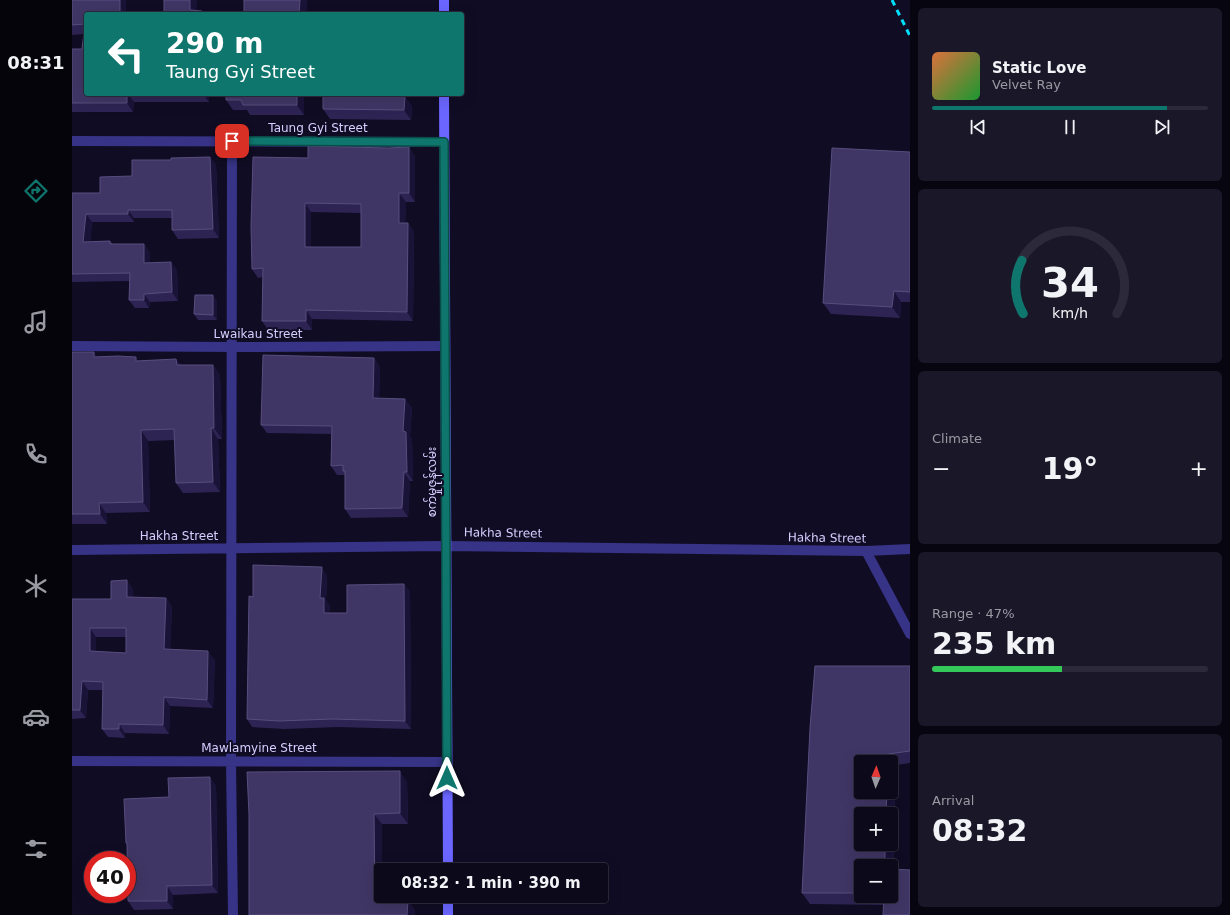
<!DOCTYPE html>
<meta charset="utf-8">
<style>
:root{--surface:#0c091b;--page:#1a1728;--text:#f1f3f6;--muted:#9a9aa3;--line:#2c2a3a;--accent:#0f766e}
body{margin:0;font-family:"DejaVu Sans","Noto Sans Myanmar",sans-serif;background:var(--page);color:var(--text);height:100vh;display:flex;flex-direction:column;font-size:15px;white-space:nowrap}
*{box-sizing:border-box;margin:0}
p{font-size:13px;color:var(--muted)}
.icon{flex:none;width:22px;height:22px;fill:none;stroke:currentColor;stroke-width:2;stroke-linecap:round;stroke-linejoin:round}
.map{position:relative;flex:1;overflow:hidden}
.panel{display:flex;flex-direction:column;gap:8px;padding:8px;background:#07050f;width:320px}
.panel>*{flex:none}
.guide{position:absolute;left:12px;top:12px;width:380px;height:84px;border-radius:4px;box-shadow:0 4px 16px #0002,0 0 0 1px var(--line);background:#0f766e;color:#fff;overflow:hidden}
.needle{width:26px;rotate:2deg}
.tools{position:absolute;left:782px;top:755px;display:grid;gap:8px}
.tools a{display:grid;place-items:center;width:44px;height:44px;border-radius:4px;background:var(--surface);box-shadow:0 4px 16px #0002,0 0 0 1px var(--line);font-size:20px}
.speed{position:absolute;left:12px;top:851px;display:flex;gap:8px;font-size:20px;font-weight:700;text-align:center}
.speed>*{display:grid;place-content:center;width:52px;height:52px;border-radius:50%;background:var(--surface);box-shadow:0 4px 16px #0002,0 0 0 1px var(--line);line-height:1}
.speed .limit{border:6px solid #d22;background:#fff;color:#111}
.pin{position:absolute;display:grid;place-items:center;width:34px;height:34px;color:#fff;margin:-17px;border-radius:8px;box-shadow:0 2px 6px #0006}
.me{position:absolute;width:44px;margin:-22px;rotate:0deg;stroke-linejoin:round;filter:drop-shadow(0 0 3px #0008)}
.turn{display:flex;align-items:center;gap:14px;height:84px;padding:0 16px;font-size:18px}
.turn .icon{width:52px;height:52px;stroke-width:2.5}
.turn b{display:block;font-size:28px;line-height:34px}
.big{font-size:30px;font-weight:800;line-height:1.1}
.panel .widget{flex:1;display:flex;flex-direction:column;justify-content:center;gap:6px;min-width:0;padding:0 14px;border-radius:6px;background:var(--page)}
.panel .dial{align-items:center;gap:0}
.dial svg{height:104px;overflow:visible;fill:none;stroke:var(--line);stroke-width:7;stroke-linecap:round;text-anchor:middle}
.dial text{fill:var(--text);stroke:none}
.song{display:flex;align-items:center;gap:12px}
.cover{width:48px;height:48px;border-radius:6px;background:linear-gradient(135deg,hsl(20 70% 55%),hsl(130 70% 35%))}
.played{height:4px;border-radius:2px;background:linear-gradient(90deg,var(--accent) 85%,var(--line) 85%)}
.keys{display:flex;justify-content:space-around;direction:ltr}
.heat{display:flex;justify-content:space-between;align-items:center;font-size:22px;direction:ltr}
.charge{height:6px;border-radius:3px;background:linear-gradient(90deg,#34c759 47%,var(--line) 0)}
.trip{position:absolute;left:302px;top:863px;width:234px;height:40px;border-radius:4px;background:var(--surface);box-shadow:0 4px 16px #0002,0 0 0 1px var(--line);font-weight:800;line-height:40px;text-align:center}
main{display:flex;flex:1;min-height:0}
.tab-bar{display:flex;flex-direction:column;width:72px;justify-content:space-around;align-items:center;background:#05040b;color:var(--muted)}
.tab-bar .icon{width:28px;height:28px}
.tab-bar .active{color:var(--accent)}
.tab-bar b{font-size:18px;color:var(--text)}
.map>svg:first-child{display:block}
</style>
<main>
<nav class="tab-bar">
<b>08:31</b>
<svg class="icon active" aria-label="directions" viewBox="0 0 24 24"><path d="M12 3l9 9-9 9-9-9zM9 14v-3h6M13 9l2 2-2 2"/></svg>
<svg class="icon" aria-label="music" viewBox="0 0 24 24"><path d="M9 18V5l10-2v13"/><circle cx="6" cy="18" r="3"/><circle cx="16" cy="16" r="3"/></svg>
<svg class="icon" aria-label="phone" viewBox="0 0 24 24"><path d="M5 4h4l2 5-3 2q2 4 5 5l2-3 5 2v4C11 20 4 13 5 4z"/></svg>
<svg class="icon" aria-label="climate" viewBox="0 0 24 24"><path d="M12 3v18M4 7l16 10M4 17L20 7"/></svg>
<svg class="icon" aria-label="car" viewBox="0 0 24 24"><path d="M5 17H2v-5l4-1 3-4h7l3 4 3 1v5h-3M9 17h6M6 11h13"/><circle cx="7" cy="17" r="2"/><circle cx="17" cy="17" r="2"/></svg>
<svg class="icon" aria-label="filters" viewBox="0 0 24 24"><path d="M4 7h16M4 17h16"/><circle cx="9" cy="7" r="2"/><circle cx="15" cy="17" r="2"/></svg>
</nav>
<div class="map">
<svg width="838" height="915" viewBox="0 0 838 915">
<rect width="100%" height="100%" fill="#100c24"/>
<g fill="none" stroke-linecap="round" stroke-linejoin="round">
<path stroke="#373386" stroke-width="10" d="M0,141L372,142
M160,141L159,761L161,915
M0,346L160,347L372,346
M0,550L373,546L794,551L838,549
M794,551L838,634
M0,761L375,762"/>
<path stroke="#6b66ff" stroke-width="10" d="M372,0V14
M372,94L376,870
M376,896V915"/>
<path stroke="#00defa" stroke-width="3" stroke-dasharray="6 5" stroke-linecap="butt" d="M820,0L838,36"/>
</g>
<path fill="#2e2453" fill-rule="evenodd" d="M0,0H54V14H14V94H137V102H62L61,112H0V49H10L12,34L0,35Z
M232,94V115H178L175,110H161L154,100Z
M251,94H291V96L340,106L339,120L258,119L251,109Z
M838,152V302H829L828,318L759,314L751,303Z
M343,156V202H334L333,223H336L342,232L341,321L240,319V330H196L190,321L191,277L186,278L180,269L236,158ZM239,212L289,213V247H239Z
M138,157L144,165L147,238L106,239L100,230V218H62V222H20L18,242L38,241L41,244H72L78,253V263L105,270L106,301L78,302L77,308H63L57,300L58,281L0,282V193H28L60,176L99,160Z
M145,301V320H126L122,314Z
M0,352L26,357L66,361L104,359L109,365H141L148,375L150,439H146L148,492L111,493L104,483L103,440L76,441L78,512L34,513L35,524H0Z
M302,358L308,367L307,398L333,399L340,408L338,436L340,440L341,481H338L336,517L279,518L273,509V475H265L259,466V434L195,433L189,425Z
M255,576L254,600L258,606V613H275L332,584L338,592L339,729L266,727L212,729L180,727L175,719L181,597Z
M61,589V597L94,598L100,607L98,649L143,660L141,708L98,706L97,734L53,733V738L36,737L30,729L31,690H16L14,718L0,719V599H39ZM24,637H54V653L24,652Z
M743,666H838V763L824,765L821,869L838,870V915H811V905L738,904L730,893L738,728ZM789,762H819V792H789ZM789,814H819V844H789ZM789,866H819V896H789Z
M335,782L336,824H310L309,896H310V900H336L343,911V915H177Z
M144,786L146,893L101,895V909L62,910L56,901L55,845L54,843L97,797Z"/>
<path fill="#1a1338" d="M48,0H54V14H48Z
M118,0H125L124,14L118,10Z
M228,0H235V14H227Z
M55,94H56L62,102L61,112L55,103Z
M131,94H137V102Z
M225,94H232V115L225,105Z
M283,94H291L290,106L283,96Z
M333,96L340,106L339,120L332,110Z
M337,147L343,156V202L337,193Z
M138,157L144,165L147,238L141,229Z
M327,193L334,202L333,232L327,223Z
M233,203L239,212V255L233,247Z
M56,210L62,218V222L56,214Z
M14,214L20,222L17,250L11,242Z
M336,223L342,232L341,321L335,312Z
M72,244L78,253V272L72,263Z
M99,262L105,270L106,301L100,292Z
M822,291L829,302L828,318L820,307Z
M72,294L78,302L77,308L72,300Z
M141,295L145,301V320L141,315Z
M234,310L240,319V330L234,321Z
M22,352L29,362L22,357Z
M302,358L308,367L307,407L301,398Z
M104,359L112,369L105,365Z
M141,365L148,375L150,439L142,428Z
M333,399L340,408L338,436L340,440L341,481L335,472L331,431Z
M139,428L146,439L148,492L141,482Z
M69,430L76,441L78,512L71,502Z
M332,472L338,481L336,517L330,508Z
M27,503L34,513L35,524L28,514Z
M250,567L255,576L254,600L258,606V621L252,613L248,598Z
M55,580L61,589L62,605L55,597Z
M332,584L338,592L339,729L333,721Z
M94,598L100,607L98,657L92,649Z
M18,628L24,637V660L18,651Z
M136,651L143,660L141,708L135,700Z
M10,681L16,690L14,718L8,710Z
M92,697L98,706L97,734L91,725Z
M47,724L53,733V738L47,729Z
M816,754L824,765L820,880L819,878V866H813V844H819V814H814L815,792H819V762H816Z
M328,771L335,782L336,824L328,813Z
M138,777L144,786L146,893L140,885Z
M302,814L310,824V870H309V896H310V910L303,900Z
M95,886L101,895V909L95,901Z
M336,900L343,911V915H335Z"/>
<path fill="#403665" stroke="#574e7e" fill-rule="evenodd" d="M0,0H48V14H14V94H55V103H0V49H10L13,24L0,25Z
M92,0H118V10L130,11V14H92Z
M172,0H228L227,14H172Z
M154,94H225V105H171L169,100H154Z
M251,94H283V96H333L332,110L251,109Z
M236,146L316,148L337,147V193H327V223H336L335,312L234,310V321H190L191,268L180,269L179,226L181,157L236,158ZM233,203L289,204V247H233Z
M760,148L838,152V292L822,291L820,307L751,303Z
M138,157L141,229L100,230V210H56V214H14L11,242L38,241V244H72V263L99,262L100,292L72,294V300H57L58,273L0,274V193H28V177L60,176V160H99V158Z
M123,295H141V315L122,314Z
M0,352H22V357L46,356L64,357V361L104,359L105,365H141L142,428H139L141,482L104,483L102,429L69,430L71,502L27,503L28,514H0Z
M191,355L302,358L301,398L333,399L331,431L334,432L335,472H332L330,508L273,509V471H271V465L259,466L260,426L189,425Z
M181,565L250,567L248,598H252V613H275V585L332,584L333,721L260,719L207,721L175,719L177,596L181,597Z
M55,580V597L94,598L92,649L136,651L135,700L92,697L91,725L47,724V729H30L31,682L10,681L8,710H0V599H39V581ZM18,628H54V653L18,651Z
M743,666H838V751L816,754V762H789V792H815L814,814H789V844H813V866H789V893H730L738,728Z
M328,771V813L302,814L303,900H336L335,915H177V814L175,772Z
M138,777L140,885L95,886V901H56L55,843H54L52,799L97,797L96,778Z
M819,869L838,870V915H811L812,896H819Z"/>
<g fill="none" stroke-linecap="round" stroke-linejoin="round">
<g stroke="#0a4d48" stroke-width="10">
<path id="route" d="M160,141L372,142L375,778"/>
</g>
<use href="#route" stroke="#0f766e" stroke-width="7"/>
</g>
<g text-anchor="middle" stroke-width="4" stroke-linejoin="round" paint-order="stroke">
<g font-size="12" fill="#d5cfff" stroke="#100c24">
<text x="246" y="132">Taung Gyi Street</text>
<text x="186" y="338">Lwaikau Street</text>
<text transform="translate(360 482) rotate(-90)" y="4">စက်မှုဇုန်လမ်း</text>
<text transform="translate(431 533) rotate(1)" y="4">Hakha Street</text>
<text x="107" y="540">Hakha Street</text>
<text transform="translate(755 538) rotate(1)" y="4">Hakha Street</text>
<text x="187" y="752">Mawlamyine Street</text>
</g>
</g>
</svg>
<div class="tools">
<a><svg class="needle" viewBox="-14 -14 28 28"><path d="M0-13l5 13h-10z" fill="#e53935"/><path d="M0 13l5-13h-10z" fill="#9a9aa3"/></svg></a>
<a>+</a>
<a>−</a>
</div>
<div class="speed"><div class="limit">40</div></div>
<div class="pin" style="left:160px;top:141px;background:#d93025"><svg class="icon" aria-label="arrive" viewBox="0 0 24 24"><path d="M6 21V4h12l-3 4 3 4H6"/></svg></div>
<svg class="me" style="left:375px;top:778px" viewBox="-20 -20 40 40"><path d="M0-17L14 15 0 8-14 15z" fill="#0f766e" stroke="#fff" stroke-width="4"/></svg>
<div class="trip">08:32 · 1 min · 390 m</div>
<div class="guide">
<div class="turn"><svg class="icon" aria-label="left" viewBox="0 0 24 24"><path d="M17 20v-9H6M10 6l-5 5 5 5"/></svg><div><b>290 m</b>Taung Gyi Street</div></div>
</div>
</div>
<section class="panel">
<div class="widget">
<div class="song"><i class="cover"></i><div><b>Static Love</b><p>Velvet Ray</p></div></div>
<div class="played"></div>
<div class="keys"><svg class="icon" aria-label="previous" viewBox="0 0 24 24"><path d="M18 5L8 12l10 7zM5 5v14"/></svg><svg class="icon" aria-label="pause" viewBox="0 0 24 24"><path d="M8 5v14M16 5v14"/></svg><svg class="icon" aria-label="next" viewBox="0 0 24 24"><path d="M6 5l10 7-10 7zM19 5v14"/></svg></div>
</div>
<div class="widget dial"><svg viewBox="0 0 100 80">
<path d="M14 69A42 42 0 1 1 86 69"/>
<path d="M14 69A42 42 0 0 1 13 28" stroke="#0f766e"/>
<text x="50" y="56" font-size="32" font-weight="700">34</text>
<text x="50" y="72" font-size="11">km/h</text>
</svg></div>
<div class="widget"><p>Climate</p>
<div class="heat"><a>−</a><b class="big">19°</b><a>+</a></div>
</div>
<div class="widget"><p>Range · 47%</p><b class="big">235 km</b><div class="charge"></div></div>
<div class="widget"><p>Arrival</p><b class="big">08:32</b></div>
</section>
</main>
